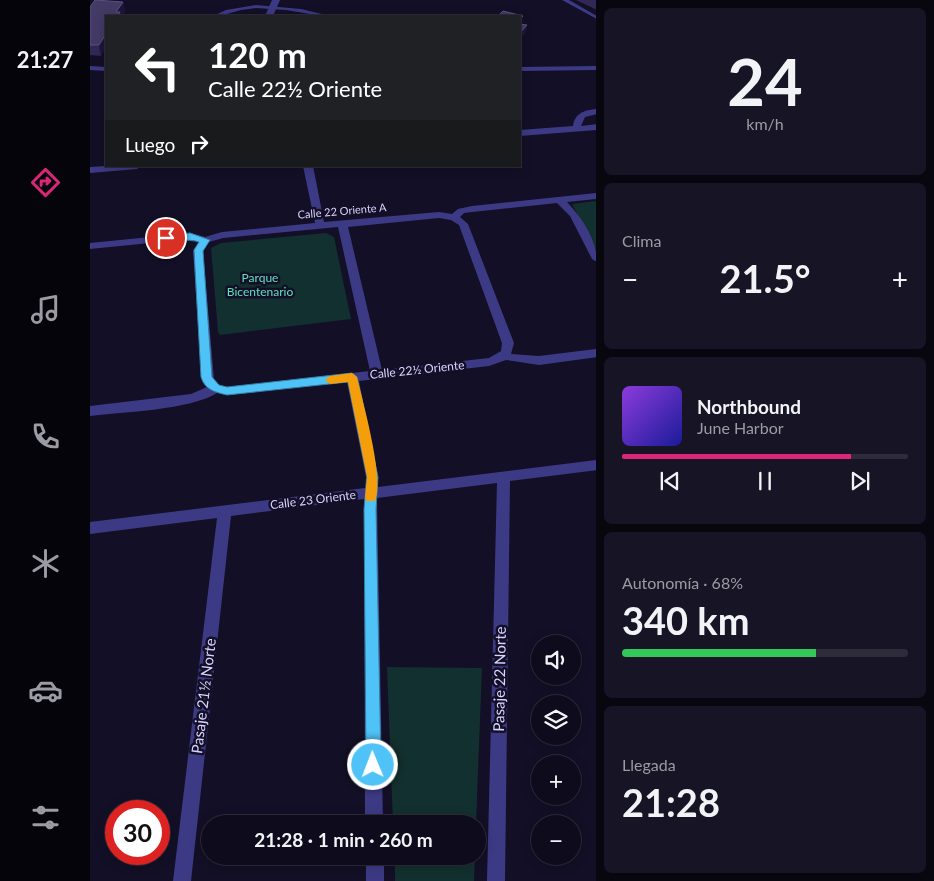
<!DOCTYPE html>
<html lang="es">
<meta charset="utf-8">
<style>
:root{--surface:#0e0b1c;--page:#171425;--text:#f1f3f6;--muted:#9b9ba3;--line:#2e2b3b;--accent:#db2777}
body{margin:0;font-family:Lato,sans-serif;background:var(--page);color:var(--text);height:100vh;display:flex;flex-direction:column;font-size:19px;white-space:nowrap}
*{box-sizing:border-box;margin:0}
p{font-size:16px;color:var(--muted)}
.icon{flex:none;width:28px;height:28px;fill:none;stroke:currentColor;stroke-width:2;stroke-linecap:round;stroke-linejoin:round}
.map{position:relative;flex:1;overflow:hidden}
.drawer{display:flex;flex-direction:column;gap:8px;padding:8px;background:#08060f;width:338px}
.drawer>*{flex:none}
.top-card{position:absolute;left:15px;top:15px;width:416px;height:152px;border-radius:0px;box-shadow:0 2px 12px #0003,0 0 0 1px var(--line);background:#202124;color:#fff;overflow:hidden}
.fabs{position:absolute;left:441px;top:635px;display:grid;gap:10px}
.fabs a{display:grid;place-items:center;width:50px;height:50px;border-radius:50%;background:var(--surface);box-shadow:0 2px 12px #0003,0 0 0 1px var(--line);font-size:25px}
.speed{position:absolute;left:15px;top:800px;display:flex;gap:10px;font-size:25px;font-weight:700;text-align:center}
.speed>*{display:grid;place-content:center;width:65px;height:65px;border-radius:50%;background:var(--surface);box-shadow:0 2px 12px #0003,0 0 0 1px var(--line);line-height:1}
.speed .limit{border:8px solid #d22;background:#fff;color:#111}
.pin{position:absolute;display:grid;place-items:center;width:42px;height:42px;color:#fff;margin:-21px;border:2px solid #fff;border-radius:50%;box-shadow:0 1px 5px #0007}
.me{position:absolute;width:55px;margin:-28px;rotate:359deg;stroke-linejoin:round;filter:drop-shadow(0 0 4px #0008)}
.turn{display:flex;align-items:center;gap:18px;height:105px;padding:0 20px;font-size:22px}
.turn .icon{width:65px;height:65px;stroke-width:2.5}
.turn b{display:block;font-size:35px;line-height:42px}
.then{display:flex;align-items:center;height:48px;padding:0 20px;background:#0003;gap:10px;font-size:19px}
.big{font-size:38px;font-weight:700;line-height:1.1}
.drawer .card{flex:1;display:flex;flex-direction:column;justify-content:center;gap:8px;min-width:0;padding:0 18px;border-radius:8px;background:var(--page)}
.drawer .dial{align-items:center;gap:0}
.dial b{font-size:65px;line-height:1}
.song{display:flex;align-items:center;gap:15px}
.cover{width:60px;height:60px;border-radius:8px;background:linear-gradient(135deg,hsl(270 70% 55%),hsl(240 70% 35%))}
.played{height:5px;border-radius:2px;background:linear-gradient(90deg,var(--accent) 80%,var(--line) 80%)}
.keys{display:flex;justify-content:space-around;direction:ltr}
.heat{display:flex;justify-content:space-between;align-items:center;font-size:28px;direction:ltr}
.charge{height:8px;border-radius:4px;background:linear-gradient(90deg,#34c759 68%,var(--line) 0)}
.trip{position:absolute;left:111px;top:815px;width:285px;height:50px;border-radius:25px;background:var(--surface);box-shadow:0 2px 12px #0003,0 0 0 1px var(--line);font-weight:700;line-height:50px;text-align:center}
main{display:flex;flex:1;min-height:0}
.dock{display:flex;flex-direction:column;width:90px;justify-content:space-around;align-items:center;background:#06040b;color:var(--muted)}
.dock .icon{width:35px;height:35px}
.dock .selected{color:var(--accent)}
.dock b{font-size:22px;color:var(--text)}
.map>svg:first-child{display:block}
</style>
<main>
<nav class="dock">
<b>21:27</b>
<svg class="icon selected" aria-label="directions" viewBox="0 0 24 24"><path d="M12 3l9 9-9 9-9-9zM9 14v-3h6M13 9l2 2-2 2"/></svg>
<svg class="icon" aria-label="music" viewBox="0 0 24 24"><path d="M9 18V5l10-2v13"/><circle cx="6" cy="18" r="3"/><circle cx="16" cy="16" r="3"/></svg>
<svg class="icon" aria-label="phone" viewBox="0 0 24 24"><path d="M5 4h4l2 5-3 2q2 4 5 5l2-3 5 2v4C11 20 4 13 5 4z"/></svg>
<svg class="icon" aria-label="climate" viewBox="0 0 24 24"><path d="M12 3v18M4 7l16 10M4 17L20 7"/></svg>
<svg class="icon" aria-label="car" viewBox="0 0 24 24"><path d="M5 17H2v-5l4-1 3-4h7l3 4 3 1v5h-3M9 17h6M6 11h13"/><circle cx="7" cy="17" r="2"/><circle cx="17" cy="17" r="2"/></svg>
<svg class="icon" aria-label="filters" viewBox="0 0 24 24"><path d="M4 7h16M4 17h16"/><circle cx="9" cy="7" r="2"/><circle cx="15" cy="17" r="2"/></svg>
</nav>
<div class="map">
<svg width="507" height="881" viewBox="0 0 507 881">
<rect width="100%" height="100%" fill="#130f26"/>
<path fill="#12302f" d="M506,201V251L482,204Z
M236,233L244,237L261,319L130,335L128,332L121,248L131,243Z
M297,667L392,668L386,824H303Z
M305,856H385L384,881H305Z"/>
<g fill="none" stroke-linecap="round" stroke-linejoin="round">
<path fill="#3d3a85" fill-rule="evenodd" d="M472,0H479L507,16V19Z
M166,5L211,9L240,16H232L196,10L166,8L151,10L130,16H123L136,10Z"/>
<path fill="#3d3a85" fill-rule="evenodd" d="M507,66V70L430,71V67Z
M507,109V114L495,117L491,126L507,124V130L430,136V130L483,126C485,113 495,110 507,109Z
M16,166H51L47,169L0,173V167Z
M213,166H223L234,222L349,212L362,214L368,209L382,206L507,193V199L477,202C492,218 507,240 507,262L502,259L480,216L467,203L382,212L374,213L370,217L378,224L424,343L421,354L449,356L507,349V357L449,365L416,360L399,366L269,381L288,477V487L507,460V470L420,481L415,881H397L407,483L287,498L293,824H275L274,499L141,516L101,881H83L127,518L0,534V522L275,488L276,477L257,382L137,395L127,393C100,410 33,412 0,416V406L101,394L117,387L112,381L103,251L109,242L100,239L0,249V243L100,233L115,237L132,232L225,223ZM349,218L361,220L369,225L412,343L411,351L399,358L292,370L258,227ZM248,227L280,371L137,387L129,385L124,379L113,251L119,242L133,238Z
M276,856H294V881H276Z"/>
<path fill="#3d3a85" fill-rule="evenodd" d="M182,0H190L183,16H175Z
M0,66L16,67V71L0,70Z"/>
</g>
<path fill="#312854" d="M486,0H507V10Z
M33,2L35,12L32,16H16L11,56L0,55V7Z"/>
<path fill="#1d163a" d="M33,2L35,12L32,16H27L26,12Z
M433,16L432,24L430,25V19Z
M437,25L436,33L430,39V33Z
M16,34V48L11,56L9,45Z"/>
<path fill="#433a66" stroke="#5a527e" d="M5,0L33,2L26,12H30L28,16H16V34L9,45H0V7Z
M413,11L433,16L430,19V16H408Z
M337,15V16H312Z
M430,24L437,25L430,33Z"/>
<path fill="#4fc3f7" stroke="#337fa1" d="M100,233L120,240L113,251L122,377L129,385L137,387L262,373L267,377L288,477L286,509L291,765L289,770L283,772L278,770L276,765L274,509L277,477L258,382L137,395C125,392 115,390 111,377L104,250L109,242C98,238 78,243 71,238L76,235Z"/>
<path fill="#f59e0b" d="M262,373L267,377C273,403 295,480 285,501H276L275,497L277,477L258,382L240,384L235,380L240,376Z"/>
<g text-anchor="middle" stroke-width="5" stroke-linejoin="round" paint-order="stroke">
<g font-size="11" fill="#d9d4ff" stroke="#130f26">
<text transform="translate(252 211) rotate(-5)" y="4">Calle 22 Oriente A</text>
</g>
<g font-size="12" fill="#5fe0c0" stroke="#130f26">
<text x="170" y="282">Parque<tspan x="170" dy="14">Bicentenario</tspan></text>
</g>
<g font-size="12" fill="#d9d4ff" stroke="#130f26">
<text transform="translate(327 370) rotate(-6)" y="4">Calle 22½ Oriente</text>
<text transform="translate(223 500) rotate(-7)" y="4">Calle 23 Oriente</text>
</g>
<g font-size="15" fill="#d9d4ff" stroke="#130f26">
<text transform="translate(410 679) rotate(-89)" y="5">Pasaje 22 Norte</text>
<text transform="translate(114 696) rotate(-83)" y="5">Pasaje 21½ Norte</text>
</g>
</g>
</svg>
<div class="fabs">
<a><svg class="icon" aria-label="sound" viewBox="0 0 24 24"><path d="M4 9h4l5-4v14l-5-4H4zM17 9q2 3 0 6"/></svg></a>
<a><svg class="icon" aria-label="layers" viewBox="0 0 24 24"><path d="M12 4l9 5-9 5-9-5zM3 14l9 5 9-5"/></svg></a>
<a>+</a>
<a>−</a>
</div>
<div class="speed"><div class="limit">30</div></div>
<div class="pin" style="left:76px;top:238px;background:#d93025"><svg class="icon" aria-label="arrive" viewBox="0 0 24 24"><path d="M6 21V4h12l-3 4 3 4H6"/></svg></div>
<svg class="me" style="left:283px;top:765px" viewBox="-20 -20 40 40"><circle r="17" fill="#4fc3f7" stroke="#fff" stroke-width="3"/><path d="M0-11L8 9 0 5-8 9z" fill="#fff"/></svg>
<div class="trip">21:28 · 1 min · 260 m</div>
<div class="top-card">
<div class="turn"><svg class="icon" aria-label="left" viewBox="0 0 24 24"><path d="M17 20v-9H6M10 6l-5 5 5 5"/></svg><div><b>120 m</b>Calle 22½ Oriente</div></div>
<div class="then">Luego<svg class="icon" aria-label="right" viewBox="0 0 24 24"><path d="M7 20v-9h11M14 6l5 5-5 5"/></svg></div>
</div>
</div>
<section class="drawer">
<div class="card dial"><b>24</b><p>km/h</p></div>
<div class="card"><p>Clima</p>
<div class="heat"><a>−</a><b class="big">21.5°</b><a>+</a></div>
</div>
<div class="card">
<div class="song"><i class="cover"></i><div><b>Northbound</b><p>June Harbor</p></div></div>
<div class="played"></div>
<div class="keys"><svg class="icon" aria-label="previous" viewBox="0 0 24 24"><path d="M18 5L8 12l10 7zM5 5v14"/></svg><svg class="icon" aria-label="pause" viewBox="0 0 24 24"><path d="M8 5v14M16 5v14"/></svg><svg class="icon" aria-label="next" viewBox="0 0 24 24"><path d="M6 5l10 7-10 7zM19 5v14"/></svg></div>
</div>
<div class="card"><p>Autonomía · 68%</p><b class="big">340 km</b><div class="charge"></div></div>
<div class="card"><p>Llegada</p><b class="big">21:28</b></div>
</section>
</main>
